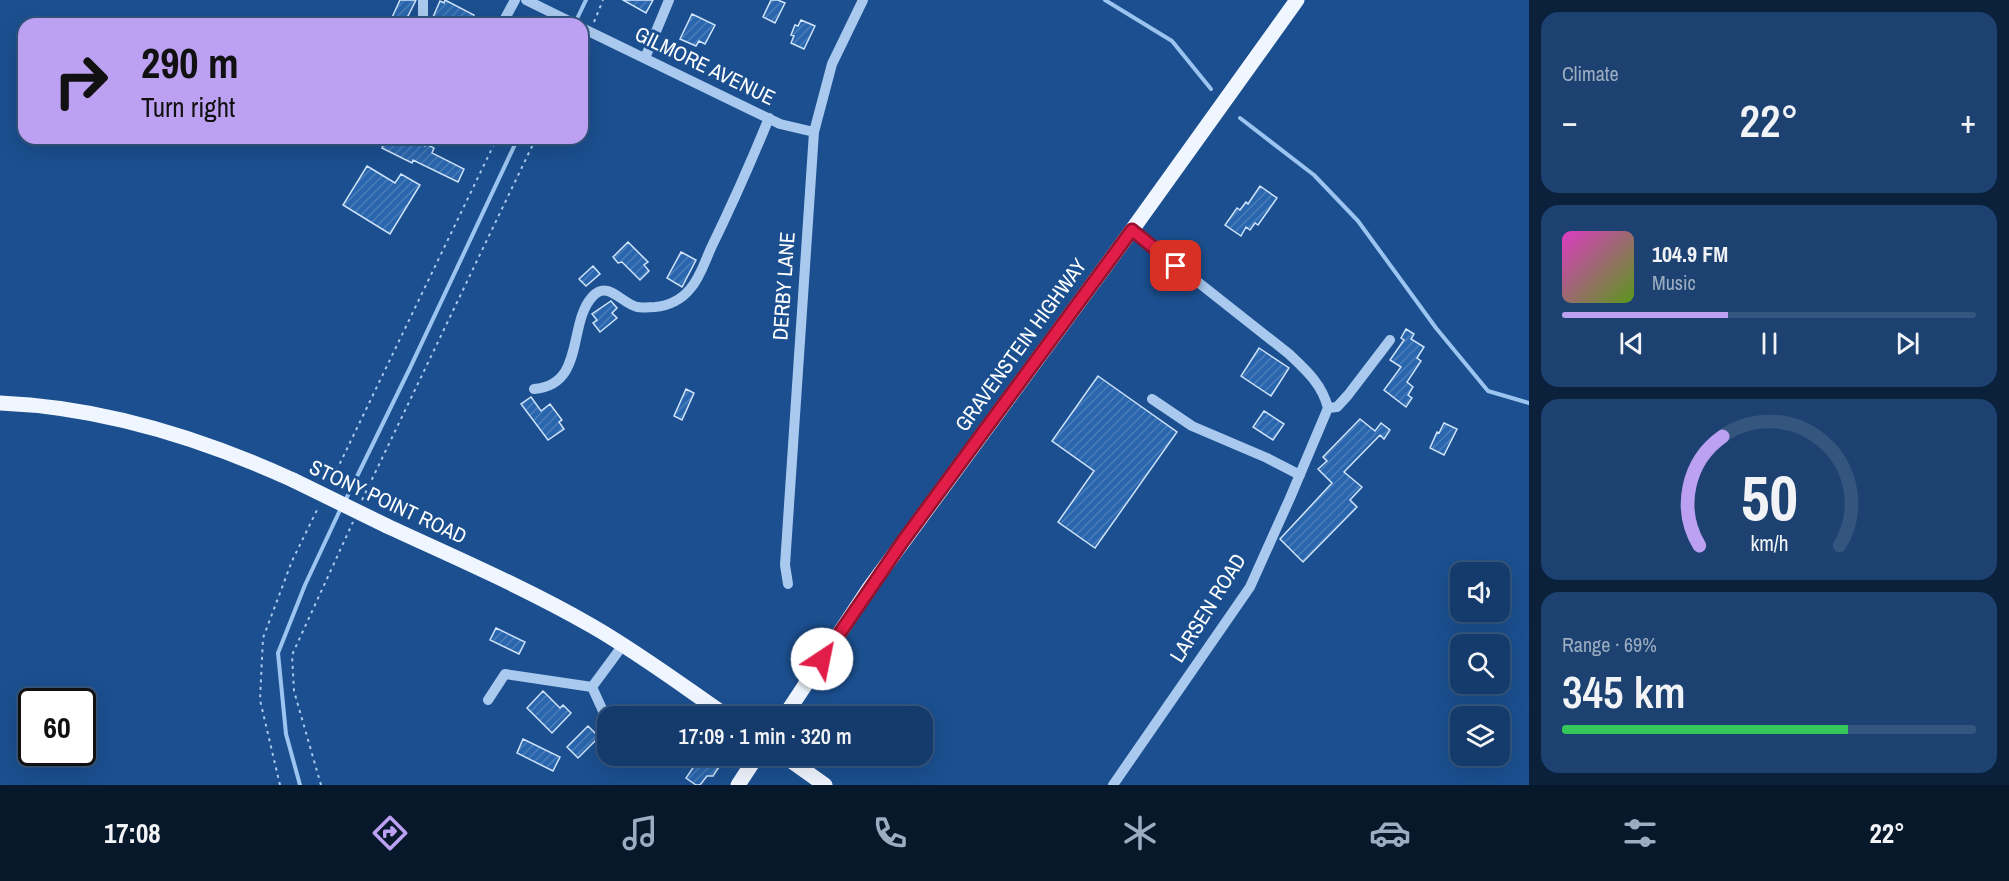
<!DOCTYPE html>
<meta charset="utf-8">
<style>
:root{--surface:#143b6b;--page:#1d4271;--text:#f1f3f6;--muted:#9dadc1;--line:#33557e;--accent:#bca0f2}
body{margin:0;font-family:"Archivo Narrow",sans-serif;background:var(--page);color:var(--text);height:100vh;display:flex;flex-direction:column;font-size:22px;white-space:nowrap}
*{box-sizing:border-box;margin:0}
p{font-size:20px;color:var(--muted)}
.icon{flex:none;width:33px;height:33px;fill:none;stroke:currentColor;stroke-width:2;stroke-linecap:round;stroke-linejoin:round}
.map{position:relative;flex:1;overflow:hidden}
.drawer{display:flex;flex-direction:column;gap:12px;padding:12px;background:#0b203b;width:480px}
.drawer>*{flex:none}
.guide{position:absolute;left:18px;top:18px;width:570px;height:126px;border-radius:18px;box-shadow:0 6px 24px #0002,0 0 0 2px var(--line);background:#bca0f2;color:#111;overflow:hidden}
.fabs{position:absolute;left:1450px;top:562px;display:grid;gap:12px}
.fabs a{display:grid;place-items:center;width:60px;height:60px;border-radius:12px;background:var(--surface);box-shadow:0 6px 24px #0002,0 0 0 2px var(--line);font-size:30px}
.speed{position:absolute;left:18px;top:688px;display:flex;gap:12px;font-size:30px;font-weight:700;text-align:center}
.speed>*{display:grid;place-content:center;width:78px;height:78px;border-radius:50%;background:var(--surface);box-shadow:0 6px 24px #0002,0 0 0 2px var(--line);line-height:1}
.speed .limit{border:3px solid #111;border-radius:9px;background:#fff;color:#111}
.pin{position:absolute;display:grid;place-items:center;width:51px;height:51px;color:#fff;margin:-26px;border-radius:12px;box-shadow:0 3px 9px #0006}
.me{position:absolute;width:66px;margin:-33px;rotate:34deg;stroke-linejoin:round;filter:drop-shadow(0 0 4px #0008)}
.turn{display:flex;align-items:center;gap:21px;height:126px;padding:0 24px;font-size:27px}
.turn .icon{width:78px;height:78px;stroke-width:2.5}
.turn b{display:block;font-size:42px;line-height:51px}
.big{font-size:45px;font-weight:600;line-height:1.1}
.drawer .card{flex:1;display:flex;flex-direction:column;justify-content:center;gap:9px;min-width:0;padding:0 21px;border-radius:18px;background:var(--page)}
.drawer .dial{align-items:center;gap:0}
.dial svg{height:156px;overflow:visible;fill:none;stroke:var(--line);stroke-width:7;stroke-linecap:round;text-anchor:middle}
.dial text{fill:var(--text);stroke:none}
.song{display:flex;align-items:center;gap:18px}
.cover{width:72px;height:72px;border-radius:9px;background:linear-gradient(135deg,hsl(310 70% 55%),hsl(90 70% 35%))}
.played{height:6px;border-radius:3px;background:linear-gradient(90deg,var(--accent) 40%,var(--line) 40%)}
.keys{display:flex;justify-content:space-around;direction:ltr}
.heat{display:flex;justify-content:space-between;align-items:center;font-size:33px;direction:ltr}
.charge{height:9px;border-radius:4px;background:linear-gradient(90deg,#34c759 69%,var(--line) 0)}
.trip{position:absolute;left:597px;top:706px;width:336px;height:60px;border-radius:18px;background:var(--surface);box-shadow:0 6px 24px #0002,0 0 0 2px var(--line);font-weight:600;line-height:60px;text-align:center}
.tabs{display:flex;height:96px;justify-content:space-around;align-items:center;background:#08182b;color:var(--muted)}
.tabs .icon{width:42px;height:42px}
.tabs .current{color:var(--accent)}
.tabs b{font-size:27px;color:var(--text)}
main{display:flex;flex:1;min-height:0}
.map>svg:first-child{display:block}
</style>
<main>
<div class="map">
<svg width="1529" height="785" viewBox="0 0 1529 785">
<defs>
<pattern id="building-hatch" width="6" height="6" patternUnits="userSpaceOnUse" patternTransform="scale(1.5)"><rect width="6" height="6" fill="#2a66ad"/><path d="M-1 1l2-2M0 6l6-6M5 7l2-2" fill="none" stroke="#4a7db9"/></pattern>
</defs>
<rect width="100%" height="100%" fill="#1b4f8f"/>
<g fill="none" stroke-linecap="round" stroke-linejoin="round">
<path stroke="#9cc4f0" stroke-width="4" d="M1105,0L1172,41L1211,89
M575,23L586,0
M1240,118L1314,175L1358,221L1436,328L1488,391L1529,403
M345,501L410,368L518,138
M300,785L286,734L278,653L305,585L341,508"/>
</g>
<path fill="url(#building-hatch)" stroke="#cfe3fa" stroke-width="1.5" d="M400,0H416L404,24H389Z
M445,0L474,15L470,24H430L440,1L444,3Z
M623,0H653L646,13Z
M771,0H778L785,3L775,23L763,17Z
M692,14L715,25L705,44L699,41L696,46L680,39Z
M801,20L815,26L804,49L791,43L794,36L791,35L795,25L798,26Z
M369,138H408L425,146L426,144L434,148L432,153L464,169L458,182L413,160L412,163L382,148L383,145Z
M367,166L395,183L401,174L420,185L390,234L343,205Z
M1260,186L1277,198L1258,225L1255,223L1250,230L1246,227L1241,236L1225,225L1237,208L1240,210L1246,202L1248,204Z
M628,242L648,262L644,265L649,271L640,280L622,262L618,263L613,257Z
M681,252L696,260L682,287L667,278Z
M593,266L600,274L586,286L579,279Z
M611,301L617,308L612,313L617,318L600,332L593,323L597,320L592,314Z
M1406,329L1414,334L1411,339L1424,347L1417,358L1421,361L1407,382L1413,387L1408,395L1412,398L1406,407L1384,390L1401,367L1390,360L1404,340L1401,338Z
M1259,348L1289,368L1271,396L1241,376Z
M1098,376L1177,432L1095,548L1058,522L1094,471L1052,441Z
M686,389L694,393L682,420L674,416Z
M531,397L541,411L550,404L562,420L559,422L564,429L548,440L521,404Z
M1264,411L1284,424L1273,440L1253,427Z
M1360,419L1375,431L1381,423L1390,430L1384,439L1380,435L1344,472L1362,487L1350,500L1357,507L1303,562L1280,539L1332,483L1318,469L1327,461L1323,457Z
M1444,423L1457,429L1444,455L1430,448L1437,432L1439,433Z
M496,628L525,642L519,654L490,640Z
M543,691L560,708L563,705L571,713L552,733L527,708Z
M588,726L599,737L578,758L567,747Z
M523,739L560,757L553,771L517,753Z
M701,756H710L721,764L713,776H707L700,785H696L686,778Z"/>
<g fill="none" stroke-linecap="round" stroke-linejoin="round">
<path stroke="#a9c9ee" stroke-width="2" stroke-dasharray="3 4.5" stroke-linecap="butt" d="M594,22L603,0
M582,47L585,41
M330,484L497,138
M362,500L536,138
M280,785L260,700L263,638L292,561L318,508
M321,785L294,691L292,655L353,522"/>
<path stroke="#a9c9ee" stroke-width="10" d="M423,0V24
M526,0L575,24
M502,24L515,0
M582,28L780,124L814,132
M645,58L669,0
M1132,230L1289,354C1306,370 1322,384 1328,408
M534,389C586,385 567,323 593,296C608,280 621,303 637,307C642,308 650,307 655,307C669,306 682,299 690,289C700,278 705,261 711,248C732,205 751,162 769,118
M1152,399L1192,426L1267,458L1300,475
M1328,408L1337,407L1348,395L1390,340
M788,584L785,565L814,132L832,64L863,0
M592,687L608,722
M488,700L505,674L592,687L623,645
M634,756L638,762
M1113,785L1250,587L1290,498L1328,408"/>
<path stroke="#f0f6ff" stroke-width="15" d="M0,403C102,407 201,438 293,480
M387,526C456,558 526,588 592,626C639,653 683,686 728,717
M784,717L870,587L1132,230L1297,0
M784,756L825,785
M738,785L757,756"/>
<path stroke="#f0f6ff" stroke-width="15" d="M293,480L387,526"/>
</g>
<g fill="none" stroke-linecap="round" stroke-linejoin="round">
<g stroke="#92132f" stroke-width="15">
<path id="route" d="M822,659L903,541L1132,230L1176,266"/>
</g>
<use href="#route" stroke="#e11d48" stroke-width="10"/>
</g>
<g text-anchor="middle" stroke-width="6" stroke-linejoin="round" paint-order="stroke">
<g font-size="21" fill="#fff" stroke="#1b4f8f">
<text transform="translate(705 66) rotate(26)" y="7">GILMORE AVENUE</text>
<text transform="translate(784 286) rotate(-86)" y="7">DERBY LANE</text>
<text transform="translate(1021 345) rotate(-54)" y="7">GRAVENSTEIN HIGHWAY</text>
<text transform="translate(388 502) rotate(25)" y="7">STONY POINT ROAD</text>
<text transform="translate(1208 608) rotate(-58)" y="7">LARSEN ROAD</text>
</g>
</g>
</svg>
<div class="fabs">
<a><svg class="icon" aria-label="sound" viewBox="0 0 24 24"><path d="M4 9h4l5-4v14l-5-4H4zM17 9q2 3 0 6"/></svg></a>
<a><svg class="icon" aria-label="search" viewBox="0 0 24 24"><circle cx="10" cy="10" r="6"/><path d="M15 15l6 6"/></svg></a>
<a><svg class="icon" aria-label="layers" viewBox="0 0 24 24"><path d="M12 4l9 5-9 5-9-5zM3 14l9 5 9-5"/></svg></a>
</div>
<div class="speed"><div class="limit">60</div></div>
<div class="pin" style="left:1176px;top:266px;background:#d93025"><svg class="icon" aria-label="arrive" viewBox="0 0 24 24"><path d="M6 21V4h12l-3 4 3 4H6"/></svg></div>
<svg class="me" style="left:822px;top:659px" viewBox="-20 -20 40 40"><circle r="19" fill="#fff"/><path d="M0-13L10 11 0 6-10 11z" fill="#e11d48"/></svg>
<div class="trip">17:09 · 1 min · 320 m</div>
<div class="guide">
<div class="turn"><svg class="icon" aria-label="right" viewBox="0 0 24 24"><path d="M7 20v-9h11M14 6l5 5-5 5"/></svg><div><b>290 m</b>Turn right</div></div>
</div>
</div>
<section class="drawer">
<div class="card"><p>Climate</p>
<div class="heat"><a>−</a><b class="big">22°</b><a>+</a></div>
</div>
<div class="card">
<div class="song"><i class="cover"></i><div><b>104.9 FM</b><p>Music</p></div></div>
<div class="played"></div>
<div class="keys"><svg class="icon" aria-label="previous" viewBox="0 0 24 24"><path d="M18 5L8 12l10 7zM5 5v14"/></svg><svg class="icon" aria-label="pause" viewBox="0 0 24 24"><path d="M8 5v14M16 5v14"/></svg><svg class="icon" aria-label="next" viewBox="0 0 24 24"><path d="M6 5l10 7-10 7zM19 5v14"/></svg></div>
</div>
<div class="card dial"><svg viewBox="0 0 100 80">
<path d="M14 69A42 42 0 1 1 86 69"/>
<path d="M14 69A42 42 0 0 1 26 13" stroke="#bca0f2"/>
<text x="50" y="56" font-size="32" font-weight="700">50</text>
<text x="50" y="72" font-size="11">km/h</text>
</svg></div>
<div class="card"><p>Range · 69%</p><b class="big">345 km</b><div class="charge"></div></div>
</section>
</main>
<nav class="tabs">
<b>17:08</b>
<svg class="icon current" aria-label="directions" viewBox="0 0 24 24"><path d="M12 3l9 9-9 9-9-9zM9 14v-3h6M13 9l2 2-2 2"/></svg>
<svg class="icon" aria-label="music" viewBox="0 0 24 24"><path d="M9 18V5l10-2v13"/><circle cx="6" cy="18" r="3"/><circle cx="16" cy="16" r="3"/></svg>
<svg class="icon" aria-label="phone" viewBox="0 0 24 24"><path d="M5 4h4l2 5-3 2q2 4 5 5l2-3 5 2v4C11 20 4 13 5 4z"/></svg>
<svg class="icon" aria-label="climate" viewBox="0 0 24 24"><path d="M12 3v18M4 7l16 10M4 17L20 7"/></svg>
<svg class="icon" aria-label="car" viewBox="0 0 24 24"><path d="M5 17H2v-5l4-1 3-4h7l3 4 3 1v5h-3M9 17h6M6 11h13"/><circle cx="7" cy="17" r="2"/><circle cx="17" cy="17" r="2"/></svg>
<svg class="icon" aria-label="filters" viewBox="0 0 24 24"><path d="M4 7h16M4 17h16"/><circle cx="9" cy="7" r="2"/><circle cx="15" cy="17" r="2"/></svg>
<b>22°</b>
</nav>
